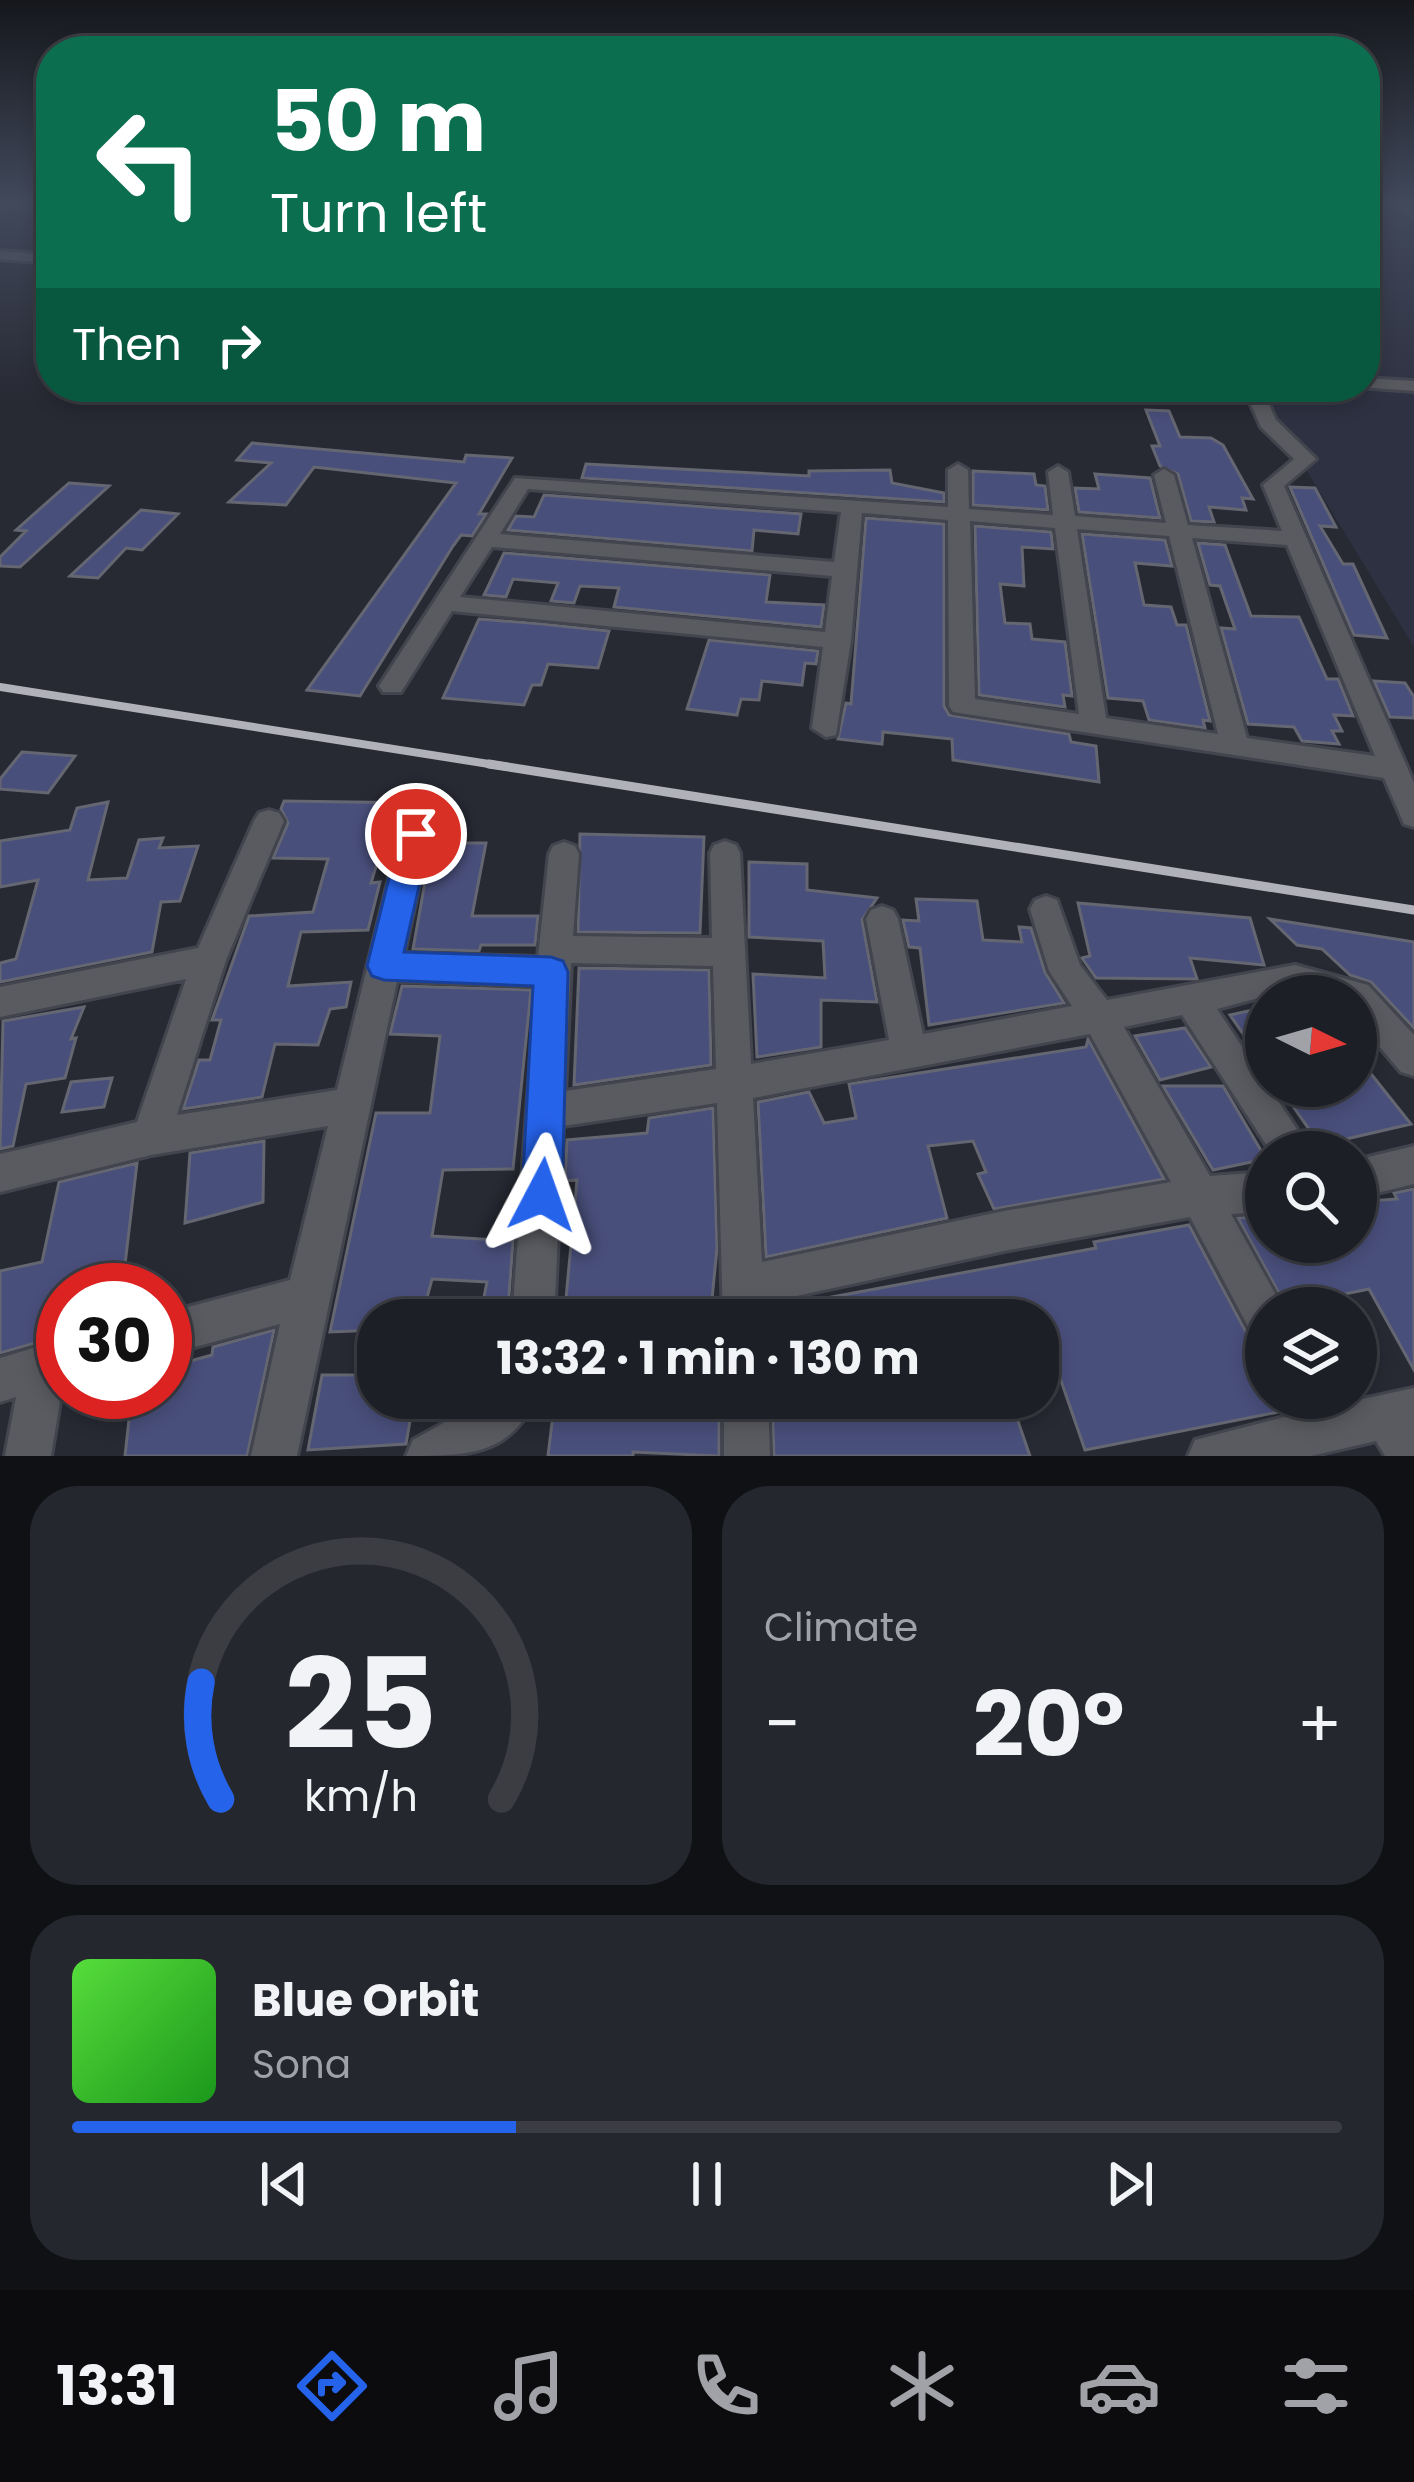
<!DOCTYPE html>
<meta charset="utf-8">
<style>
:root{--surface:#1d1f26;--page:#25272e;--text:#f1f3f6;--muted:#a0a2a7;--line:#3b3d43;--accent:#2563eb}
body{margin:0;font-family:Poppins,sans-serif;background:var(--page);color:var(--text);height:100vh;display:flex;flex-direction:column;font-size:45px;white-space:nowrap}
*{box-sizing:border-box;margin:0}
p{font-size:39px;color:var(--muted)}
.icon{flex:none;width:66px;height:66px;fill:none;stroke:currentColor;stroke-width:2;stroke-linecap:round;stroke-linejoin:round}
.map{position:relative;height:1456px;overflow:hidden}
.drawer{display:flex;flex-direction:column;gap:30px;padding:30px;background:#101115;flex:1}
.drawer>*{flex:none}
.guide{position:absolute;left:36px;top:36px;width:1344px;height:366px;border-radius:48px;box-shadow:0 6px 18px #0003,0 0 0 3px var(--line);background:#0b6e4f;color:#fff;overflow:hidden}
.needle{width:78px;rotate:95deg}
.tools{position:absolute;left:1245px;top:975px;display:grid;gap:24px}
.tools a{display:grid;place-items:center;width:132px;height:132px;border-radius:50%;background:var(--surface);box-shadow:0 6px 18px #0003,0 0 0 3px var(--line);font-size:60px}
.speed{position:absolute;left:36px;top:1263px;display:flex;gap:24px;font-size:60px;font-weight:700;text-align:center}
.speed>*{display:grid;place-content:center;width:156px;height:156px;border-radius:50%;background:var(--surface);box-shadow:0 6px 18px #0003,0 0 0 3px var(--line);line-height:1}
.speed .limit{border:18px solid #d22;background:#fff;color:#111}
.pin{position:absolute;display:grid;place-items:center;width:102px;height:102px;color:#fff;margin:-51px;border:6px solid #fff;border-radius:50%;box-shadow:0 3px 12px #0007}
.me{position:absolute;width:132px;margin:-66px;rotate:4deg;stroke-linejoin:round;filter:drop-shadow(0 0 9px #0008)}
.turn{display:flex;align-items:center;gap:42px;height:252px;padding:0 36px;font-size:54px}
.turn .icon{width:156px;height:156px;stroke-width:2.5}
.turn b{display:block;font-size:84px;line-height:102px}
.then{display:flex;align-items:center;height:114px;padding:0 36px;background:#0003;gap:24px;font-size:45px}
.big{font-size:90px;font-weight:700;line-height:1.1}
.drawer .card{flex:1;display:flex;flex-direction:column;justify-content:center;gap:18px;min-width:0;padding:0 42px;border-radius:48px;background:var(--page)}
.drawer .dial{align-items:center;gap:0}
.dial svg{height:312px;overflow:visible;fill:none;stroke:var(--line);stroke-width:7;stroke-linecap:round;text-anchor:middle}
.dial text{fill:var(--text);stroke:none}
.song{display:flex;align-items:center;gap:36px}
.cover{width:144px;height:144px;border-radius:18px;background:linear-gradient(135deg,hsl(110 70% 55%),hsl(120 70% 35%))}
.played{height:12px;border-radius:6px;background:linear-gradient(90deg,var(--accent) 35%,var(--line) 35%)}
.keys{display:flex;justify-content:space-around;direction:ltr}
.heat{display:flex;justify-content:space-between;align-items:center;font-size:66px;direction:ltr}
.drawer .tiles{flex:1;display:grid;gap:30px;grid-template-columns:1fr 1fr}
.card:last-child{grid-column:span 2}
.trip{position:absolute;left:357px;top:1299px;width:702px;height:120px;border-radius:48px;background:var(--surface);box-shadow:0 6px 18px #0003,0 0 0 3px var(--line);font-weight:700;line-height:120px;text-align:center}
.dock{display:flex;height:192px;justify-content:space-around;align-items:center;background:#0c0c0f;color:var(--muted)}
.dock .icon{width:84px;height:84px}
.dock .selected{color:var(--accent)}
.dock b{font-size:54px;color:var(--text)}
.map>svg:first-child{display:block}
</style>
<div class="map">
<svg width="1414" height="1456" viewBox="0 0 1414 1456">
<rect width="100%" height="100%" fill="#272933"/>
<path fill="#2e3141" d="M1365,201H1414V647L1256,387H1365Z"/>
<path fill="#494f7b" stroke="#646672" stroke-width="3" d="M1146,410L1169,411L1180,437L1211,438L1223,445L1253,499L1242,498L1246,510L1209,507L1214,522L1191,521L1178,474L1160,466L1152,446H1160Z
M252,443L464,462L466,455L512,458L479,514H486L472,536L461,535L453,546L360,696L307,690L456,483L314,467L286,505L229,502L271,463L237,460Z
M586,464L809,476V471L890,470L892,483L944,493V502L582,478Z
M973,471L1034,474L1036,485L1045,486L1048,510L973,505Z
M1095,474L1150,478L1160,518L1079,512L1075,488L1099,489Z
M69,483L109,486L20,567L0,566V557L26,531L16,530Z
M1290,487L1315,488L1336,527L1320,526L1343,564H1353L1387,638L1354,635Z
M544,495L801,514L798,534L754,530L752,551L508,530L516,516L534,517Z
M141,510L178,514L142,550L126,548L98,578L70,576Z
M866,518L944,524V706L949,715L1069,734L1071,742L1096,746L1099,782L953,760L952,739L883,732L882,744L838,739L846,703L851,704Z
M975,526L1051,532L1053,549L1022,547L1024,586L1000,584L1005,623L1030,624L1032,639L1065,642L1072,696L1063,695L1065,707L979,695Z
M1082,534L1165,540L1172,566L1135,563L1144,605L1171,607L1177,625H1186L1210,721L1203,720L1205,728L1149,720L1143,701L1108,698Z
M1198,543L1225,545L1251,616L1299,617L1327,679H1338L1353,716L1334,715L1342,731H1332L1339,744L1302,741L1294,727L1248,724L1221,628L1235,629L1220,586L1210,585Z
M504,553L770,575L766,602L824,605L821,627L614,607L619,588L580,586L574,603L551,601L558,583L513,579L506,597L484,595Z
M479,619L542,624L609,631L598,668L548,664L541,685H532L524,705L443,698Z
M709,640L818,651L816,664L805,663L802,685L762,681L759,700L741,699L737,715L687,709Z
M1374,681L1405,683L1414,697V718L1390,717Z
M22,752L75,756L48,793L0,789V779Z
M284,801L419,803L413,821L389,824L371,883L380,882L368,930L301,932L288,986L351,982L346,1007L330,1009L318,1045L275,1044L262,1097L183,1109L199,1060H210L221,1020H212L249,916L313,912L328,859L273,858L288,823L281,809Z
M108,802L88,880L127,878L139,840L163,838L159,848L198,846L180,901L161,902L152,952L0,982V963L16,959L38,880L0,887V841L70,830L77,808Z
M580,834L704,837L700,933L578,932Z
M443,843H486L472,916H538L535,945H481L479,951L413,949L429,860H439Z
M749,862L807,864V890L877,898L862,920L877,1002L821,1000V1047L757,1057L753,974L825,978L823,941L749,937Z
M916,899L977,901L983,940L1022,942L1019,927L1031,928L1045,972L1064,1003L929,1025L920,948L909,947L903,920L919,921Z
M1078,903L1250,918L1264,965L1190,958L1197,979L1096,978L1082,958L1090,956Z
M1270,919L1414,942V1028L1371,982L1350,975L1322,949L1297,945Z
M579,968L709,970L711,1065L574,1085Z
M402,986L531,990L513,1169L443,1170L432,1236L513,1241L508,1309L482,1307L487,1282L432,1279L421,1320H378V1330L330,1332L376,1113H430L440,1036L390,1034Z
M84,1007L71,1039L76,1038L65,1078L26,1084L13,1146L0,1149L3,1021Z
M1266,1007V1067L1230,1015Z
M1185,1028L1211,1067L1160,1080L1135,1036Z
M1088,1039L1164,1179L994,1209L978,1174L986,1172L973,1141L928,1146L947,1218L766,1257L758,1102L809,1092L824,1123L856,1118L849,1084L1086,1047Z
M1356,1055L1411,1124L1320,1145L1279,1086H1356Z
M112,1078L104,1107L62,1112L71,1082Z
M1163,1086H1223L1266,1159L1213,1170Z
M713,1108L717,1248L710,1320H564L577,1180L565,1181L567,1140L647,1133L649,1118Z
M264,1141L263,1202L185,1223L190,1153Z
M137,1163L122,1290H63V1335L0,1353V1271L42,1262L59,1182Z
M1414,1189V1370L1369,1289L1330,1297L1336,1308H1287L1238,1218L1266,1216V1242H1356V1202L1397,1199L1394,1193Z
M1189,1225L1247,1334L1266,1348V1398H1285L1289,1410L1085,1450L1050,1349L1038,1352V1320H810L805,1302L1096,1248L1094,1242Z
M274,1330L247,1456H125L132,1392H165V1368L212,1355L213,1347Z
M322,1375H378V1398H414L406,1444L308,1450Z
M555,1398H719V1456L633,1452V1456H548Z
M772,1398H874L877,1409L922,1398H1010L1030,1456H774Z"/>
<g fill="none" stroke-linecap="round" stroke-linejoin="round">
<g stroke="#43454e" stroke-width="6">
<path id="minor" d="M0,201H18L0,210Z
M1394,201H1408L1414,207V219Z
M0,251L51,255V263L0,259Z
M1365,378L1414,381V391L1359,387H1365Z
M1243,387H1261L1276,420L1316,459L1284,486L1414,783V827L1404,824L1384,778L953,712L949,706L948,520L862,513L851,641L836,735L826,737L812,728L823,647L452,611L401,692H383L379,686L515,478L948,507V470L958,464L968,470L969,509L1053,515L1048,472L1058,466L1068,472L1075,516L1166,523L1154,475L1164,469L1174,475L1188,525L1282,531L1263,485L1294,459L1261,427ZM528,489L841,512L834,562L500,534ZM970,521L1055,528L1079,714L975,699ZM1077,529L1169,536L1218,734L1106,718ZM1192,538L1287,545L1375,756L1247,738ZM492,547L832,576L825,632L460,597Z
M269,810L279,813L284,821L226,960L177,1115L337,1090L400,834L404,826H426L430,834L404,953L538,957L549,854L553,846L564,842L575,846L579,854L573,936L712,938L710,853L714,845L725,841L736,845L740,853L751,1064L889,1040L866,919L871,910L882,906L893,910L898,919L923,1034L1072,1006L1049,971L1030,909L1035,900L1046,896L1057,900L1080,965L1107,1000L1295,965L1368,985L1414,1035V1076L1401,1072L1356,1019V996H1266L1217,1009L1312,1152H1271L1182,1015L1124,1027L1210,1176L1266,1172V1212L1231,1214L1283,1308H1266V1338L1251,1332L1190,1217L1004,1251L764,1303L765,1320H723L717,1103L563,1126L554,1320H512L536,986L397,981L297,1456H251L280,1324L165,1355V1313L290,1280L328,1126L151,1155L0,1192V1154L137,1122L186,979L0,1017V987L198,948L254,821L259,813ZM571,963L713,966L716,1069L565,1091ZM1090,1034L1171,1182L1004,1211L762,1262L753,1098Z
M1414,1146V1184L1356,1198V1160Z
M63,1339V1383L51,1456H5L16,1397L0,1402V1358Z
M1414,1388V1456H1385L1376,1441L1311,1456H1188L1195,1440L1296,1414L1289,1398H1336L1339,1404Z
M488,1398H536C510,1456 466,1456 406,1456L413,1440Z
M724,1398H768L770,1456H724Z"/>
</g>
<use href="#minor" fill="#5a5b60" fill-rule="evenodd"/>
<path stroke="#b0b1b9" stroke-width="8" d="M0,687L508,767"/>
<path stroke="#b0b1b9" stroke-width="9" d="M489,764L1414,910"/>
</g>
<linearGradient id="sky" x2="0" y2="1"><stop stop-color="#15171c"/><stop offset="0.5" stop-color="#41495b"/><stop offset="1" stop-color="#41495b" stop-opacity="0"/></linearGradient>
<rect width="1414" height="405" fill="url(#sky)"/>
<path fill="#2563eb" stroke="#184099" stroke-width="3" d="M416,822L431,834L404,952L551,957L563,961L568,972L562,1195L556,1209L542,1214L528,1209L522,1195L533,986L384,980L372,976L367,966L400,834Z"/>
</svg>
<div class="tools">
<a><svg class="needle" viewBox="-14 -14 28 28"><path d="M0-13l5 13h-10z" fill="#e53935"/><path d="M0 13l5-13h-10z" fill="#a0a2a7"/></svg></a>
<a><svg class="icon" aria-label="search" viewBox="0 0 24 24"><circle cx="10" cy="10" r="6"/><path d="M15 15l6 6"/></svg></a>
<a><svg class="icon" aria-label="layers" viewBox="0 0 24 24"><path d="M12 4l9 5-9 5-9-5zM3 14l9 5 9-5"/></svg></a>
</div>
<div class="speed"><div class="limit">30</div></div>
<div class="pin" style="left:416px;top:834px;background:#d93025"><svg class="icon" aria-label="arrive" viewBox="0 0 24 24"><path d="M6 21V4h12l-3 4 3 4H6"/></svg></div>
<svg class="me" style="left:542px;top:1195px" viewBox="-20 -20 40 40"><path d="M0-17L14 15 0 8-14 15z" fill="#2563eb" stroke="#fff" stroke-width="4"/></svg>
<div class="trip">13:32 · 1 min · 130 m</div>
<div class="guide">
<div class="turn"><svg class="icon" aria-label="left" viewBox="0 0 24 24"><path d="M17 20v-9H6M10 6l-5 5 5 5"/></svg><div><b>50 m</b>Turn left</div></div>
<div class="then">Then<svg class="icon" aria-label="right" viewBox="0 0 24 24"><path d="M7 20v-9h11M14 6l5 5-5 5"/></svg></div>
</div>
</div>
<section class="drawer">
<div class="tiles">
<div class="card dial"><svg viewBox="0 0 100 80">
<path d="M14 69A42 42 0 1 1 86 69"/>
<path d="M14 69A42 42 0 0 1 9 39" stroke="#2563eb"/>
<text x="50" y="56" font-size="32" font-weight="700">25</text>
<text x="50" y="72" font-size="11">km/h</text>
</svg></div>
<div class="card"><p>Climate</p>
<div class="heat"><a>−</a><b class="big">20°</b><a>+</a></div>
</div>
<div class="card">
<div class="song"><i class="cover"></i><div><b>Blue Orbit</b><p>Sona</p></div></div>
<div class="played"></div>
<div class="keys"><svg class="icon" aria-label="previous" viewBox="0 0 24 24"><path d="M18 5L8 12l10 7zM5 5v14"/></svg><svg class="icon" aria-label="pause" viewBox="0 0 24 24"><path d="M8 5v14M16 5v14"/></svg><svg class="icon" aria-label="next" viewBox="0 0 24 24"><path d="M6 5l10 7-10 7zM19 5v14"/></svg></div>
</div>
</div>
</section>
<nav class="dock">
<b>13:31</b>
<svg class="icon selected" aria-label="directions" viewBox="0 0 24 24"><path d="M12 3l9 9-9 9-9-9zM9 14v-3h6M13 9l2 2-2 2"/></svg>
<svg class="icon" aria-label="music" viewBox="0 0 24 24"><path d="M9 18V5l10-2v13"/><circle cx="6" cy="18" r="3"/><circle cx="16" cy="16" r="3"/></svg>
<svg class="icon" aria-label="phone" viewBox="0 0 24 24"><path d="M5 4h4l2 5-3 2q2 4 5 5l2-3 5 2v4C11 20 4 13 5 4z"/></svg>
<svg class="icon" aria-label="climate" viewBox="0 0 24 24"><path d="M12 3v18M4 7l16 10M4 17L20 7"/></svg>
<svg class="icon" aria-label="car" viewBox="0 0 24 24"><path d="M5 17H2v-5l4-1 3-4h7l3 4 3 1v5h-3M9 17h6M6 11h13"/><circle cx="7" cy="17" r="2"/><circle cx="17" cy="17" r="2"/></svg>
<svg class="icon" aria-label="filters" viewBox="0 0 24 24"><path d="M4 7h16M4 17h16"/><circle cx="9" cy="7" r="2"/><circle cx="15" cy="17" r="2"/></svg>
</nav>
